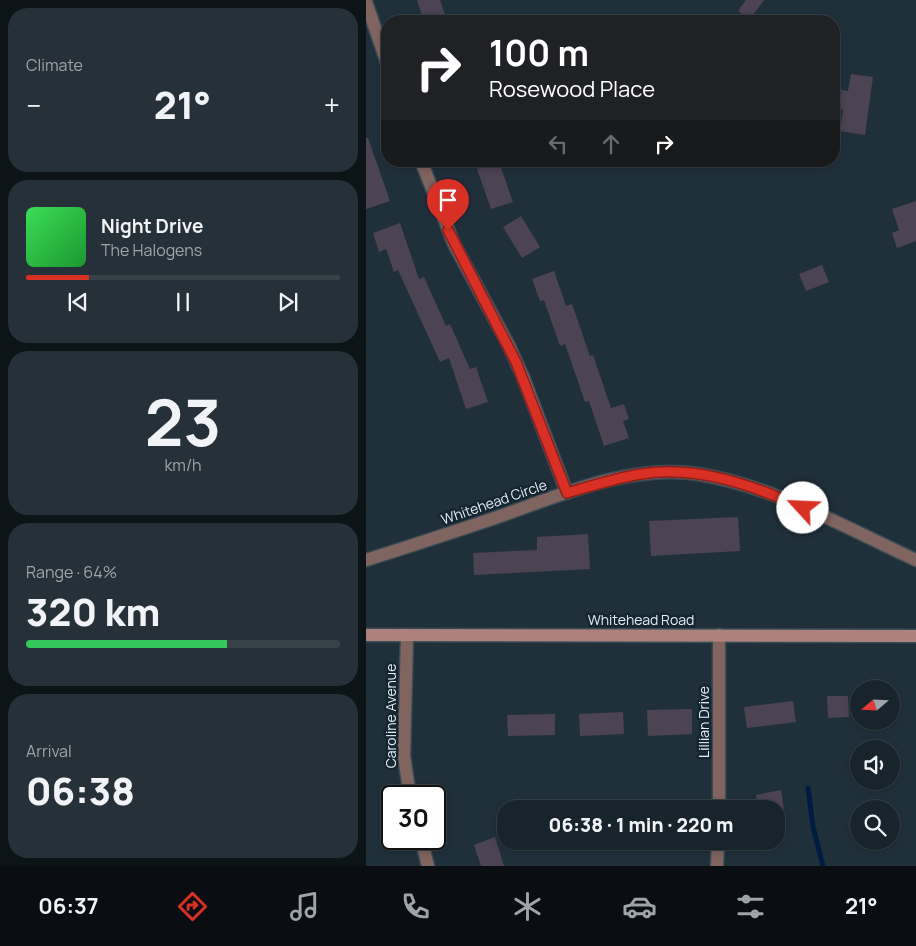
<!DOCTYPE html>
<meta charset="utf-8">
<style>
:root{--surface:#18242c;--page:#253038;--text:#f1f3f6;--muted:#9fa4a9;--line:#364148;--accent:#d93025}
body{margin:0;font-family:Manrope,sans-serif;background:var(--page);color:var(--text);height:100vh;display:flex;flex-direction:column;font-size:19px;white-space:nowrap}
*{box-sizing:border-box;margin:0}
p{font-size:16px;color:var(--muted)}
.icon{flex:none;width:28px;height:28px;fill:none;stroke:currentColor;stroke-width:2;stroke-linecap:round;stroke-linejoin:round}
.map{position:relative;flex:1;overflow:hidden}
.drawer{display:flex;flex-direction:column;gap:8px;padding:8px;background:#0d1418;width:366px}
.drawer>*{flex:none}
.top-card{position:absolute;left:15px;top:15px;width:459px;height:152px;border-radius:20px;box-shadow:0 2px 8px #0003,0 0 0 1px var(--line);background:#202124;color:#fff;overflow:hidden}
.needle{width:32px;rotate:251deg}
.tools{position:absolute;left:484px;top:680px;display:grid;gap:10px}
.tools a{display:grid;place-items:center;width:50px;height:50px;border-radius:50%;background:var(--surface);box-shadow:0 2px 8px #0003,0 0 0 1px var(--line);font-size:25px}
.speed{position:absolute;left:15px;top:785px;display:flex;gap:10px;font-size:25px;font-weight:700;text-align:center}
.speed>*{display:grid;place-content:center;width:65px;height:65px;border-radius:50%;background:var(--surface);box-shadow:0 2px 8px #0003,0 0 0 1px var(--line);line-height:1}
.speed .limit{border:2px solid #111;border-radius:8px;background:#fff;color:#111}
.pin{position:absolute;display:grid;place-items:center;width:42px;height:42px;color:#fff;margin:-51px -21px;border-radius:50% 50% 50% 0;rotate:-45deg;box-shadow:0 0 5px #0007}
.pin .icon{rotate:45deg}
.me{position:absolute;width:55px;margin:-28px;rotate:295deg;stroke-linejoin:round;filter:drop-shadow(0 0 4px #0008)}
.turn{display:flex;align-items:center;gap:18px;height:105px;padding:0 25px;font-size:22px}
.turn .icon{width:65px;height:65px;stroke-width:2.5}
.turn b{display:block;font-size:35px;line-height:42px}
.lanes{display:flex;align-items:center;height:48px;padding:0 25px;background:#0003;justify-content:center;gap:25px;direction:ltr}
.lanes .off{opacity:.35}
.big{font-size:38px;font-weight:800;line-height:1.1}
.drawer .card{flex:1;display:flex;flex-direction:column;justify-content:center;gap:8px;min-width:0;padding:0 18px;border-radius:20px;background:var(--page)}
.drawer .dial{align-items:center;gap:0}
.dial b{font-size:65px;line-height:1}
.song{display:flex;align-items:center;gap:15px}
.cover{width:60px;height:60px;border-radius:8px;background:linear-gradient(135deg,hsl(130 70% 55%),hsl(130 70% 35%))}
.played{height:5px;border-radius:2px;background:linear-gradient(90deg,var(--accent) 20%,var(--line) 20%)}
.keys{display:flex;justify-content:space-around;direction:ltr}
.heat{display:flex;justify-content:space-between;align-items:center;font-size:28px;direction:ltr}
.charge{height:8px;border-radius:4px;background:linear-gradient(90deg,#34c759 64%,var(--line) 0)}
.trip{position:absolute;left:131px;top:800px;width:288px;height:50px;border-radius:20px;background:var(--surface);box-shadow:0 2px 8px #0003,0 0 0 1px var(--line);font-weight:800;line-height:50px;text-align:center}
.menu{display:flex;height:80px;justify-content:space-around;align-items:center;background:#0a0e12;color:var(--muted)}
.menu .icon{width:35px;height:35px}
.menu .active{color:var(--accent)}
.menu b{font-size:22px;color:var(--text)}
main{display:flex;flex:1;min-height:0}
.map>svg:first-child{display:block}
</style>
<main>
<section class="drawer">
<div class="card"><p>Climate</p>
<div class="heat"><a>−</a><b class="big">21°</b><a>+</a></div>
</div>
<div class="card">
<div class="song"><i class="cover"></i><div><b>Night Drive</b><p>The Halogens</p></div></div>
<div class="played"></div>
<div class="keys"><svg class="icon" aria-label="previous" viewBox="0 0 24 24"><path d="M18 5L8 12l10 7zM5 5v14"/></svg><svg class="icon" aria-label="pause" viewBox="0 0 24 24"><path d="M8 5v14M16 5v14"/></svg><svg class="icon" aria-label="next" viewBox="0 0 24 24"><path d="M6 5l10 7-10 7zM19 5v14"/></svg></div>
</div>
<div class="card dial"><b>23</b><p>km/h</p></div>
<div class="card"><p>Range · 64%</p><b class="big">320 km</b><div class="charge"></div></div>
<div class="card"><p>Arrival</p><b class="big">06:38</b></div>
</section>
<div class="map">
<svg width="550" height="866" viewBox="0 0 550 866">
<rect width="100%" height="100%" fill="#20303b"/>
<g fill="none" stroke-linecap="round" stroke-linejoin="round">
<path stroke="#001c43" stroke-width="5" d="M442,788L447,827L457,866"/>
</g>
<path fill="#4c4353" d="M51,0H74L81,21H58Z
M380,0H398L384,19L372,11Z
M485,74L507,77L499,135L474,131L477,110L470,108L472,89L482,91Z
M0,138H2L24,201L0,209Z
M133,162L147,202L125,209L111,169Z
M550,201V241L531,248L526,233L533,230L526,209Z
M155,216L174,247L156,258L137,227Z
M34,223L53,279L58,277L80,326L84,324L104,369L110,367L122,402L100,409L83,358L74,362L32,270L28,272L20,249L13,252L7,233Z
M456,265L463,282L440,291L433,274Z
M188,271L200,306L206,304L224,356L227,355L245,408L258,404L263,419L257,421L263,438L238,446L223,401L219,402L199,344L194,346L178,300L174,301L166,279Z
M372,517L374,551L285,556L283,521Z
M222,534L224,569L108,575L107,553L171,550V537Z
M461,696H482L483,717L462,718Z
M427,701L430,722L381,728L378,707Z
M326,709V734L282,736L281,710Z
M257,712L258,734L214,736L213,714Z
M189,714V735L142,736L141,715Z
M415,790L418,809H392L390,795Z
M129,837L138,866H115L108,845Z"/>
<g fill="none" stroke-linecap="round" stroke-linejoin="round">
<g stroke="#3b4b55" stroke-width="15">
<path id="minor" d="M0,2L21,63
M55,161L88,244L143,346L157,377L201,493
M0,560C42,547 84,533 126,519C190,497 264,463 332,474C408,486 480,528 550,560
M41,635L38,756L44,796
M353,809V635
M55,839L62,866
M351,866L352,841"/>
</g>
<g stroke="#3b4b55" stroke-width="15">
<path id="secondary" d="M0,635L550,636"/>
</g>
<use href="#minor" stroke="#806460" stroke-width="12"/>
<use href="#secondary" stroke="#ae827c" stroke-width="12"/>
</g>
<g fill="none" stroke-linecap="round" stroke-linejoin="round">
<g stroke="#8d1f18" stroke-width="12">
<path id="route" d="M82,230L150,362L201,493C225,486 250,478 275,474C330,465 387,485 437,508"/>
</g>
<use href="#route" stroke="#d93025" stroke-width="9"/>
</g>
<g text-anchor="middle" stroke-width="5" stroke-linejoin="round" paint-order="stroke">
<g font-size="14" fill="#e4eef6" stroke="#162631">
<text transform="translate(128 502) rotate(-19)" y="5">Whitehead Circle</text>
<text x="275" y="625">Whitehead Road</text>
<text transform="translate(25 716) rotate(-90)" y="5">Caroline Avenue</text>
<text transform="translate(338 722) rotate(-90)" y="5">Lillian Drive</text>
</g>
</g>
</svg>
<div class="tools">
<a><svg class="needle" viewBox="-14 -14 28 28"><path d="M0-13l5 13h-10z" fill="#e53935"/><path d="M0 13l5-13h-10z" fill="#9fa4a9"/></svg></a>
<a><svg class="icon" aria-label="sound" viewBox="0 0 24 24"><path d="M4 9h4l5-4v14l-5-4H4zM17 9q2 3 0 6"/></svg></a>
<a><svg class="icon" aria-label="search" viewBox="0 0 24 24"><circle cx="10" cy="10" r="6"/><path d="M15 15l6 6"/></svg></a>
</div>
<div class="speed"><div class="limit">30</div></div>
<div class="pin" style="left:82px;top:230px;background:#d93025"><svg class="icon" aria-label="arrive" viewBox="0 0 24 24"><path d="M6 21V4h12l-3 4 3 4H6"/></svg></div>
<svg class="me" style="left:437px;top:508px" viewBox="-20 -20 40 40"><circle r="19" fill="#fff"/><path d="M0-13L10 11 0 6-10 11z" fill="#d93025"/></svg>
<div class="trip">06:38 · 1 min · 220 m</div>
<div class="top-card">
<div class="turn"><svg class="icon" aria-label="right" viewBox="0 0 24 24"><path d="M7 20v-9h11M14 6l5 5-5 5"/></svg><div><b>100 m</b>Rosewood Place</div></div>
<div class="lanes"><svg class="icon off" aria-label="left" viewBox="0 0 24 24"><path d="M17 20v-9H6M10 6l-5 5 5 5"/></svg><svg class="icon off" aria-label="ahead" viewBox="0 0 24 24"><path d="M12 20V5M6 11l6-6 6 6"/></svg><svg class="icon" aria-label="right" viewBox="0 0 24 24"><path d="M7 20v-9h11M14 6l5 5-5 5"/></svg></div>
</div>
</div>
</main>
<nav class="menu">
<b>06:37</b>
<svg class="icon active" aria-label="directions" viewBox="0 0 24 24"><path d="M12 3l9 9-9 9-9-9zM9 14v-3h6M13 9l2 2-2 2"/></svg>
<svg class="icon" aria-label="music" viewBox="0 0 24 24"><path d="M9 18V5l10-2v13"/><circle cx="6" cy="18" r="3"/><circle cx="16" cy="16" r="3"/></svg>
<svg class="icon" aria-label="phone" viewBox="0 0 24 24"><path d="M5 4h4l2 5-3 2q2 4 5 5l2-3 5 2v4C11 20 4 13 5 4z"/></svg>
<svg class="icon" aria-label="climate" viewBox="0 0 24 24"><path d="M12 3v18M4 7l16 10M4 17L20 7"/></svg>
<svg class="icon" aria-label="car" viewBox="0 0 24 24"><path d="M5 17H2v-5l4-1 3-4h7l3 4 3 1v5h-3M9 17h6M6 11h13"/><circle cx="7" cy="17" r="2"/><circle cx="17" cy="17" r="2"/></svg>
<svg class="icon" aria-label="filters" viewBox="0 0 24 24"><path d="M4 7h16M4 17h16"/><circle cx="9" cy="7" r="2"/><circle cx="15" cy="17" r="2"/></svg>
<b>21°</b>
</nav>
